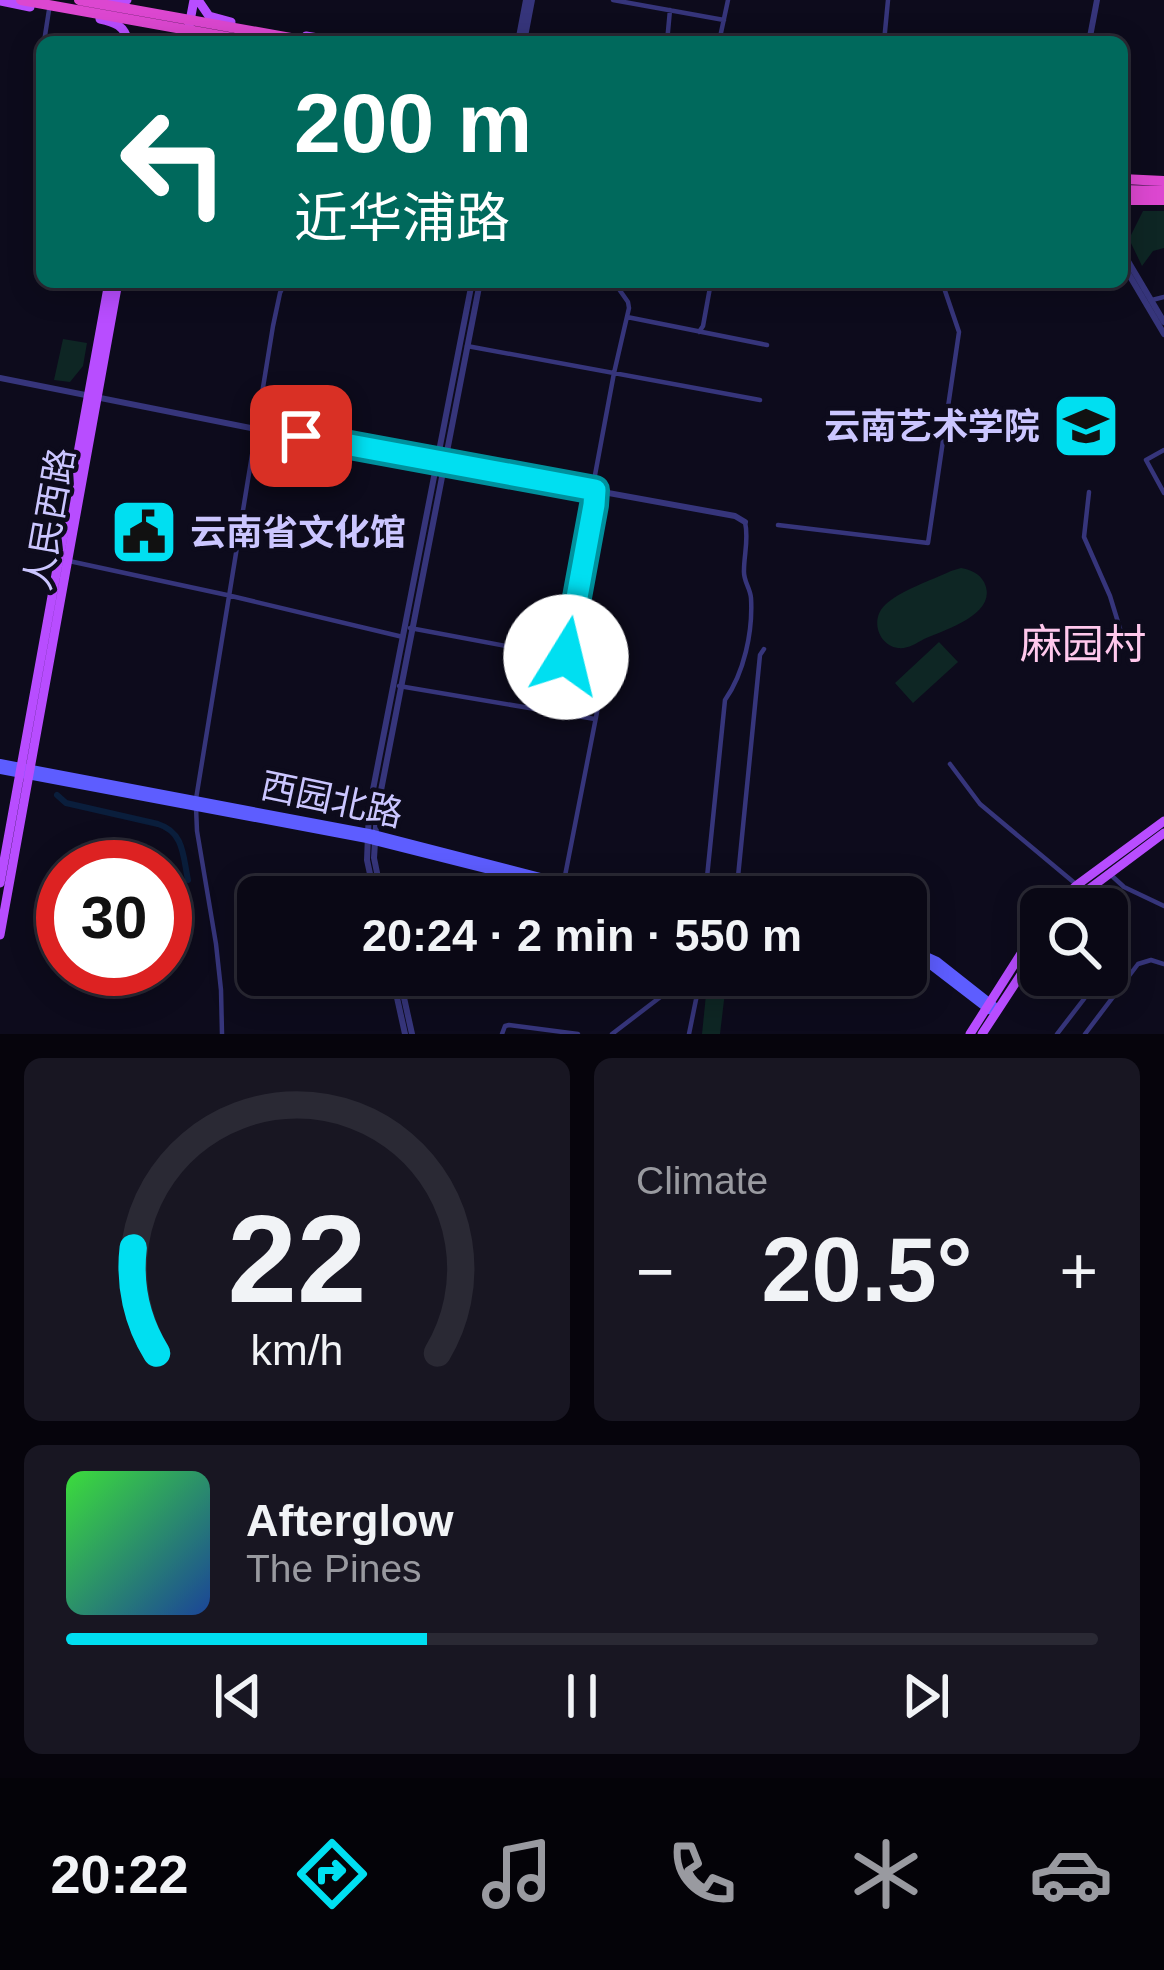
<!DOCTYPE html>
<meta charset="utf-8">
<style>
:root{--surface:#0a0815;--page:#181622;--text:#f1f3f6;--muted:#999aa0;--line:#2a2934;--accent:#00dff1}
body{margin:0;font-family:Arial,"Noto Sans SC",sans-serif;background:var(--page);color:var(--text);height:100vh;display:flex;flex-direction:column;font-size:45px;white-space:nowrap}
*{box-sizing:border-box;margin:0}
p{font-size:39px;color:var(--muted)}
.icon{flex:none;width:66px;height:66px;fill:none;stroke:currentColor;stroke-width:2;stroke-linecap:round;stroke-linejoin:round}
.map{position:relative;height:1034px;overflow:hidden}
.details{display:flex;flex-direction:column;gap:24px;padding:24px;background:#06040c;flex:1}
.details>*{flex:none}
.top-card{position:absolute;left:36px;top:36px;width:1092px;height:252px;border-radius:18px;box-shadow:0 6px 30px #0003,0 0 0 3px var(--line);background:#00695c;color:#fff;overflow:hidden}
.controls{position:absolute;left:1020px;top:888px;display:grid;gap:24px}
.controls a{display:grid;place-items:center;width:108px;height:108px;border-radius:18px;background:var(--surface);box-shadow:0 6px 30px #0003,0 0 0 3px var(--line);font-size:60px}
.speed{position:absolute;left:36px;top:840px;display:flex;gap:24px;font-size:60px;font-weight:700;text-align:center}
.speed>*{display:grid;place-content:center;width:156px;height:156px;border-radius:50%;background:var(--surface);box-shadow:0 6px 30px #0003,0 0 0 3px var(--line);line-height:1}
.speed .limit{border:18px solid #d22;background:#fff;color:#111}
.pin{position:absolute;display:grid;place-items:center;width:102px;height:102px;color:#fff;margin:-51px;border-radius:24px;box-shadow:0 6px 18px #0006}
.me{position:absolute;width:132px;margin:-66px;rotate:9deg;stroke-linejoin:round;filter:drop-shadow(0 0 9px #0008)}
.turn{display:flex;align-items:center;gap:42px;height:252px;padding:0 60px;font-size:54px}
.turn .icon{width:156px;height:156px;stroke-width:2.5}
.turn b{display:block;font-size:84px;line-height:102px}
.big{font-size:90px;font-weight:700;line-height:1.1}
.details .widget{flex:1;display:flex;flex-direction:column;justify-content:center;gap:18px;min-width:0;padding:0 42px;border-radius:18px;background:var(--page)}
.details .dial{align-items:center;gap:0}
.dial svg{height:312px;overflow:visible;fill:none;stroke:var(--line);stroke-width:7;stroke-linecap:round;text-anchor:middle}
.dial text{fill:var(--text);stroke:none}
.song{display:flex;align-items:center;gap:36px}
.cover{width:144px;height:144px;border-radius:18px;background:linear-gradient(135deg,hsl(120 70% 55%),hsl(220 70% 35%))}
.played{height:12px;border-radius:6px;background:linear-gradient(90deg,var(--accent) 35%,var(--line) 35%)}
.keys{display:flex;justify-content:space-around;direction:ltr}
.heat{display:flex;justify-content:space-between;align-items:center;font-size:66px;direction:ltr}
.details .tiles{flex:1;display:grid;gap:24px;grid-template-columns:1fr 1fr}
.widget:last-child{grid-column:span 2}
.trip{position:absolute;left:237px;top:876px;width:690px;height:120px;border-radius:18px;background:var(--surface);box-shadow:0 6px 30px #0003,0 0 0 3px var(--line);font-weight:700;line-height:120px;text-align:center}
.tabs{display:flex;height:192px;justify-content:space-around;align-items:center;background:#040308;color:var(--muted)}
.tabs .icon{width:84px;height:84px}
.tabs .selected{color:var(--accent)}
.tabs b{font-size:54px;color:var(--text)}
.map>svg:first-child{display:block}
</style>
<div class="map">
<svg width="1164" height="1034" viewBox="0 0 1164 1034">
<rect width="100%" height="100%" fill="#0d0b1c"/>
<path fill="#0e2624" d="M1143,211H1164V248L1153,251L1142,266L1129,239Z
M63,339L87,343L83,366L70,382L54,380Z
M1093,403L1105,424L1082,438L1069,417Z
M961,568C971,570 979,573 984,582C1000,614 944,630 924,639C915,644 908,649 898,648C878,645 870,619 885,605C899,591 932,580 951,571Z
M939,642L958,662L913,703L895,683Z
M708,975H727L720,1034H702Z"/>
<g fill="none" stroke-linecap="round" stroke-linejoin="round">
<path stroke="#0a1e3c" stroke-width="6" d="M57,795L66,803L158,824C184,832 183,856 188,880"/>
<path stroke="#36357b" stroke-width="4.5" d="M1164,450L1146,460L1164,493"/>
<path stroke="#36357b" stroke-width="4.5" d="M613,0L724,20
M44,42L49,10
M667,42L670,10
M719,42L728,0
M884,42L888,0
M42,52L37,83L42,100
M451,282L473,286
M1152,300L1164,297
M627,317L767,345
M699,332L703,326L711,282
M467,346L760,400
M1089,492L1084,537L1110,596L1121,632
M778,525L928,543L959,332L942,282
M69,561L227,595L403,637
M410,628L564,657
M399,686L595,719
M950,764L980,804L1077,885
M196,799L273,326L280,293L285,282
M196,807L197,831L216,944L221,990L222,1034
M1112,876L1124,887L1164,906
M564,881L598,707L595,696L566,654L594,505L595,475L614,373L629,308L628,302L614,282
M620,894L635,891L661,897
M705,897L725,700C744,673 753,632 751,598C750,587 743,581 744,570C744,554 749,539 745,522
M716,897L718,894L736,895
M736,897L760,655L764,649
M502,1034L505,1026L509,1025L578,1034
M612,1034L663,995L698,997
M689,1034L701,975
M1057,1034L1084,999
M1085,1034L1138,964L1151,960L1164,964"/>
<path stroke="#36357b" stroke-width="6" d="M518,42L526,0
M524,42L532,0
M1089,42L1097,0
M1122,251L1164,322
M1122,263L1164,334
M0,378L256,429L735,516L745,522
M375,897L367,860L369,810L472,282
M382,897L374,858L377,811L480,282
M392,975L405,1034
M399,975L412,1034"/>
<path stroke="#5d5dff" stroke-width="8" d="M0,763L374,834L618,897
M0,770L367,839L596,897
M906,947L937,961L994,1006
M906,954L933,967L989,1010"/>
<path stroke="#b84dff" stroke-width="9" d="M108,0H127
M198,0L209,16L231,22
M0,1L30,7
M100,19C115,22 125,26 128,42
M306,36L342,42
M186,42L194,0
M201,42H225
M0,883L109,282
M1051,909L1077,885L1164,821
M1067,909L1081,895L1164,833
M0,935L118,282
M970,1034L1041,922
M982,1034L1041,944"/>
<path stroke="#dc47d0" stroke-width="10" d="M21,0L255,42
M79,0L313,42
M1122,179L1164,181
M1122,190L1164,191
M1122,200H1164"/>
</g>
<g fill="none" stroke-linecap="round" stroke-linejoin="round">
<g stroke="#00919d" stroke-width="30">
<path id="route" d="M301,436L595,490L594,505L566,657"/>
</g>
<use href="#route" stroke="#00dff1" stroke-width="21"/>
</g>
<defs>
<g id="university-square" transform="scale(3.45)"><rect x="-9" y="-9" width="18" height="18" rx="4" fill="#00dff1" stroke="#0d0b1c"/><path d="M0-5L7-2L0 1L-7-2ZM-4 1L0 2.5L4 1V4Q0 6-4 4Z" fill="#111"/></g>
<g id="civic-square" transform="scale(3.45)"><rect x="-9" y="-9" width="18" height="18" rx="4" fill="#00dff1" stroke="#0d0b1c"/><path d="M-.6-6.5H3V-4.5H.6V-3L4-1V1h2V6H-6V1h2V-1L-.6-3ZM-1.2 2.5V6h2.4V2.5Z" fill="#111"/></g>
</defs>
<g fill-rule="evenodd">
<use href="#university-square" x="1086" y="426"/>
<use href="#civic-square" x="144" y="532"/>
</g>
<g text-anchor="middle" stroke-width="9" stroke-linejoin="round" paint-order="stroke">
<g font-size="36" font-weight="bold" fill="#cbc6ff" stroke="#0d0b1c" text-anchor="end">
<text x="1040" y="439">云南艺术学院</text>
<text x="190" y="545" text-anchor="start">云南省文化馆</text>
</g>
<g font-size="36" fill="#cbc6ff" stroke="#0d0b1c">
<text transform="translate(49 519) rotate(-80)" y="13">人民西路</text>
<text transform="translate(332 799) rotate(12)" y="13">西园北路</text>
</g>
<g font-size="42" fill="#ffc8ec" stroke="#0d0b1c">
<text x="1083" y="659">麻园村</text>
</g>
</g>
</svg>
<div class="controls">
<a><svg class="icon" aria-label="search" viewBox="0 0 24 24"><circle cx="10" cy="10" r="6"/><path d="M15 15l6 6"/></svg></a>
</div>
<div class="speed"><div class="limit">30</div></div>
<div class="pin" style="left:301px;top:436px;background:#d93025"><svg class="icon" aria-label="arrive" viewBox="0 0 24 24"><path d="M6 21V4h12l-3 4 3 4H6"/></svg></div>
<svg class="me" style="left:566px;top:657px" viewBox="-20 -20 40 40"><circle r="19" fill="#fff"/><path d="M0-13L10 11 0 6-10 11z" fill="#00dff1"/></svg>
<div class="trip">20:24 · 2 min · 550 m</div>
<div class="top-card">
<div class="turn"><svg class="icon" aria-label="left" viewBox="0 0 24 24"><path d="M17 20v-9H6M10 6l-5 5 5 5"/></svg><div><b>200 m</b>近华浦路</div></div>
</div>
</div>
<section class="details">
<div class="tiles">
<div class="widget dial"><svg viewBox="0 0 100 80">
<path d="M14 69A42 42 0 1 1 86 69"/>
<path d="M14 69A42 42 0 0 1 8 42" stroke="#00dff1"/>
<text x="50" y="56" font-size="32" font-weight="700">22</text>
<text x="50" y="72" font-size="11">km/h</text>
</svg></div>
<div class="widget"><p>Climate</p>
<div class="heat"><a>−</a><b class="big">20.5°</b><a>+</a></div>
</div>
<div class="widget">
<div class="song"><i class="cover"></i><div><b>Afterglow</b><p>The Pines</p></div></div>
<div class="played"></div>
<div class="keys"><svg class="icon" aria-label="previous" viewBox="0 0 24 24"><path d="M18 5L8 12l10 7zM5 5v14"/></svg><svg class="icon" aria-label="pause" viewBox="0 0 24 24"><path d="M8 5v14M16 5v14"/></svg><svg class="icon" aria-label="next" viewBox="0 0 24 24"><path d="M6 5l10 7-10 7zM19 5v14"/></svg></div>
</div>
</div>
</section>
<nav class="tabs">
<b>20:22</b>
<svg class="icon selected" aria-label="directions" viewBox="0 0 24 24"><path d="M12 3l9 9-9 9-9-9zM9 14v-3h6M13 9l2 2-2 2"/></svg>
<svg class="icon" aria-label="music" viewBox="0 0 24 24"><path d="M9 18V5l10-2v13"/><circle cx="6" cy="18" r="3"/><circle cx="16" cy="16" r="3"/></svg>
<svg class="icon" aria-label="phone" viewBox="0 0 24 24"><path d="M5 4h4l2 5-3 2q2 4 5 5l2-3 5 2v4C11 20 4 13 5 4z"/></svg>
<svg class="icon" aria-label="climate" viewBox="0 0 24 24"><path d="M12 3v18M4 7l16 10M4 17L20 7"/></svg>
<svg class="icon" aria-label="car" viewBox="0 0 24 24"><path d="M5 17H2v-5l4-1 3-4h7l3 4 3 1v5h-3M9 17h6M6 11h13"/><circle cx="7" cy="17" r="2"/><circle cx="17" cy="17" r="2"/></svg>
</nav>
